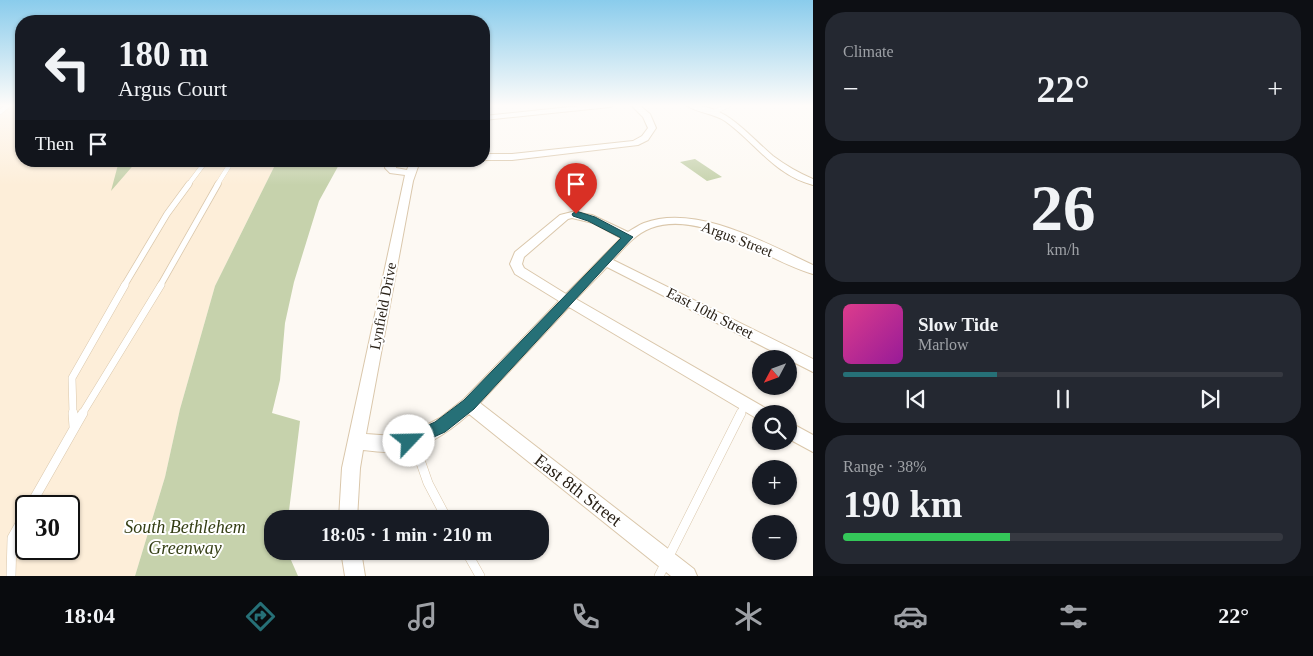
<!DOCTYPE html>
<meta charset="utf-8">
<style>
:root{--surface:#171b24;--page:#242831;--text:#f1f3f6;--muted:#9ea1a6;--line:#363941;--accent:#267077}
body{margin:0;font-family:Georgia,serif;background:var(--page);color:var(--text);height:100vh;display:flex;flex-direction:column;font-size:19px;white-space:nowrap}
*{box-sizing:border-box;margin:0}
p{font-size:16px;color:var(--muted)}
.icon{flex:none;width:28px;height:28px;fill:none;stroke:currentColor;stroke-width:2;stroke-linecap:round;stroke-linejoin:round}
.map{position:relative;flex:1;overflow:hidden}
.sheet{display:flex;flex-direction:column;gap:12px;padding:12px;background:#0d0f14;width:500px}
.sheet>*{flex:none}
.hud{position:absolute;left:15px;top:15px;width:475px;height:152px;border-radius:20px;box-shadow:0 1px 4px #0004;background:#171b24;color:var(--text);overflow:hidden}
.needle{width:32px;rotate:229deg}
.buttons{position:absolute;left:752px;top:350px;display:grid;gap:10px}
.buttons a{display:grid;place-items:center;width:45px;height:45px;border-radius:50%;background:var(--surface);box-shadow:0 1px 4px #0004;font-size:25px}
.speed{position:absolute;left:15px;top:495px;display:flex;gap:10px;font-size:25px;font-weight:700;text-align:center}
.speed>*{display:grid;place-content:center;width:65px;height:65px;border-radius:50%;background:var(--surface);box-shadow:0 1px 4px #0004;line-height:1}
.speed .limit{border:2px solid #111;border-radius:8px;background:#fff;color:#111}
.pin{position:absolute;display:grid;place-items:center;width:42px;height:42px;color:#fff;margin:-51px -21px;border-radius:50% 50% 50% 0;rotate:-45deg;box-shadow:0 0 5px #0007}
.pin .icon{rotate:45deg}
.me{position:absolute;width:55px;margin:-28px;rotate:66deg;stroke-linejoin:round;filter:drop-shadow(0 0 4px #0008)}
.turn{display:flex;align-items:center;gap:18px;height:105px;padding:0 20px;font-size:22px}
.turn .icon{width:65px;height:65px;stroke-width:2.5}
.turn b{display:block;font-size:35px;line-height:42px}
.then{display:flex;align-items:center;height:48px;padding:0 20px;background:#0003;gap:10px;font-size:19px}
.big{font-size:38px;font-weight:600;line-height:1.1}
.sheet .widget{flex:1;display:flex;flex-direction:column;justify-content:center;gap:8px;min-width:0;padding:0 18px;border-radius:20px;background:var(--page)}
.sheet .dial{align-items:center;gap:0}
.dial b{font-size:65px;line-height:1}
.song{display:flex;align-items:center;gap:15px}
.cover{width:60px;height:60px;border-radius:8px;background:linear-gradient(135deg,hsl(330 70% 55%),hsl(300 70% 35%))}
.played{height:5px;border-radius:2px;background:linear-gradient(90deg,var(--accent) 35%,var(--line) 35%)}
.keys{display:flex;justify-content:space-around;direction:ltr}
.heat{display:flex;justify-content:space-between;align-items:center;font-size:28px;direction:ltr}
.charge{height:8px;border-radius:4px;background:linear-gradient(90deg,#34c759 38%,var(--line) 0)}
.trip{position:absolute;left:264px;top:510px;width:285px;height:50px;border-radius:20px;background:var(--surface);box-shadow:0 1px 4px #0004;font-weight:600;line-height:50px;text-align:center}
.tab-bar{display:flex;height:80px;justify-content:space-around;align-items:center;background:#090b0e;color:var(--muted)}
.tab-bar .icon{width:35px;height:35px}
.tab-bar .on{color:var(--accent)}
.tab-bar b{font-size:22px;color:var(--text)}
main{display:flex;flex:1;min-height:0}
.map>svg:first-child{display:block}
</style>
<main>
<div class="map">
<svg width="813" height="576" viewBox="0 0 813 576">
<rect width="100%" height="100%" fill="#fdf9f3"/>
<path fill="#fdeed9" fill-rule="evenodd" d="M0,105H21V161H277L215,286L180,409L165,477L135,576H0ZM26,506H69V549H26Z"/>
<path fill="#c6d2ac" d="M695,159L722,177L707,181L680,162Z
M119,161H137L111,191Z
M277,161H341L319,201L294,282L285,323L280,380L272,413L300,421L288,519H272V551H287L298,576H135L165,477L180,409L215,286Z"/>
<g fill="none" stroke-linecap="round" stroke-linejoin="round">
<g stroke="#dac7ab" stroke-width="5">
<path id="lane-far3" d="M0,112L8,105
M714,112L729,105
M188,185L206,161
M217,185L232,161"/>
</g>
<g stroke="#dac7ab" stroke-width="7">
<path id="lane-far2" d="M124,286L167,214L189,184
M160,286L218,184"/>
</g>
<g stroke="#dac7ab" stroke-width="8">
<path id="lane-far1" d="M73,414L72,378L125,285
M82,414L161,285
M740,414L745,405"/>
</g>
<g stroke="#dac7ab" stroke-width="10">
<path id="lane" d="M73,413L74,427
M413,440L428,483L447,519
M30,506L83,413
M466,551L480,576
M11,576L12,538L26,513
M659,576L741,413"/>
</g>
<g stroke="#dac7ab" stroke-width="2">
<path id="street" d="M589,105H614L610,107L484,120V116Z
M631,105H639L650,114L656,128L648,140L638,145L512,160H484V154H512L633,141L642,136L648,128L643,117Z
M686,105C725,103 746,133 773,156C785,165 799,173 813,179V185C774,175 756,143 725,121C713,113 697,113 686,105Z
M386,161H396V168L407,170L410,161H420L413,181L366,434L394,436L409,434L440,418L464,399L559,301L515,274L510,264L515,252L560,215L572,212L592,215L628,232C633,229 639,225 644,223C696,203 767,244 813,265V274C766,261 703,209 651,228C635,234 624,248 613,260L813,359V372L607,267L576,299L767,409L769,414H761V421L569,307L480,403L694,569L697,576H671L469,414C450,431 425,449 398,452C387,453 374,451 363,450L360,468L357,519H339L342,468L405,175L390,173L385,168ZM572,218L593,223L621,238L566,294L524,268L522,264L524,257L568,219Z
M789,422L813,435V452L789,439Z
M341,551H361L365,576H345Z"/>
</g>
<use href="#lane-far3" stroke="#fff" stroke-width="4.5"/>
<use href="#lane-far2" stroke="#fff" stroke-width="5.5"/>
<use href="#lane-far1" stroke="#fff" stroke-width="7"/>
<use href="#lane" stroke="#fff" stroke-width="9"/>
<use href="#street" fill="#fff" fill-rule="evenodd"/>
</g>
<linearGradient id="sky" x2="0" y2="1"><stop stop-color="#8accec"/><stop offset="0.57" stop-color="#fefcfa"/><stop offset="1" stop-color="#fefcfa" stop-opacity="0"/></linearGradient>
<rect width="813" height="185" fill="url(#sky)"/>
<path fill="#267077" stroke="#19494d" d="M576,211L595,217L633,237L474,409L445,432L409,448L404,446L402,441L404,436L435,422L464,400L621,238L588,221L573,216L572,214Z"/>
<g text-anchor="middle" stroke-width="4" stroke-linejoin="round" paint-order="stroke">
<g font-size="15" fill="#2a2218" stroke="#fff">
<text transform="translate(737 239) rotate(21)" y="5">Argus Street</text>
<text transform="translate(383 306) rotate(-79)" y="5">Lynfield Drive</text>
<text transform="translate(710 313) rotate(27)" y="5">East 10th Street</text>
</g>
<g font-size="18" fill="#2a2218" stroke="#fff">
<text transform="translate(578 490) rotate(38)" y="6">East 8th Street</text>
</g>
<g font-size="18" font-style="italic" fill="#343e14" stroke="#fff">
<text x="185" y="533">South Bethlehem<tspan x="185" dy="21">Greenway</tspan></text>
</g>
</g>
</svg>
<div class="buttons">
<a><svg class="needle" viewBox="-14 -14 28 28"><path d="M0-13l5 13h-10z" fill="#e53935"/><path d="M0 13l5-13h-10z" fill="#9ea1a6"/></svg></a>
<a><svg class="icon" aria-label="search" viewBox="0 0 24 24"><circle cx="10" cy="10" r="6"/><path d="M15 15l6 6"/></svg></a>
<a>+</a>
<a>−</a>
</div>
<div class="speed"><div class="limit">30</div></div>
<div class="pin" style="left:576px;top:214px;background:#d93025"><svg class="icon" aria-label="arrive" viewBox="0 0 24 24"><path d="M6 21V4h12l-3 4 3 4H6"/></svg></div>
<svg class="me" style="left:409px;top:441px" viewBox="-20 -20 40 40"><circle r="19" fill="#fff"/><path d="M0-13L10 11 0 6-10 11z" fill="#267077"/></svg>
<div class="trip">18:05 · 1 min · 210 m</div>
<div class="hud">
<div class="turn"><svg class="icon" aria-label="left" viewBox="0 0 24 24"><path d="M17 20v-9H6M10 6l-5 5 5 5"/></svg><div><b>180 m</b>Argus Court</div></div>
<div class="then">Then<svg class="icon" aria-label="arrive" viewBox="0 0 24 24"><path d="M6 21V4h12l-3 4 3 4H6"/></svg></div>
</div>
</div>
<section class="sheet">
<div class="widget"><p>Climate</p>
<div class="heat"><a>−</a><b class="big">22°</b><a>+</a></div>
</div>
<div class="widget dial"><b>26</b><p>km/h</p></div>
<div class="widget">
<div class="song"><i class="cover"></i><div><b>Slow Tide</b><p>Marlow</p></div></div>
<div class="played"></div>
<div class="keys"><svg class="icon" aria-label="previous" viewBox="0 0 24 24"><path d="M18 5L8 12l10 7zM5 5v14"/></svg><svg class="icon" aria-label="pause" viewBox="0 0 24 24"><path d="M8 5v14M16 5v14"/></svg><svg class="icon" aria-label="next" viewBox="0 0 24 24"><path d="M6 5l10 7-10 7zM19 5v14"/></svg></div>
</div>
<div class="widget"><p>Range · 38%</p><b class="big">190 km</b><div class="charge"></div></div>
</section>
</main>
<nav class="tab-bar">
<b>18:04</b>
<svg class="icon on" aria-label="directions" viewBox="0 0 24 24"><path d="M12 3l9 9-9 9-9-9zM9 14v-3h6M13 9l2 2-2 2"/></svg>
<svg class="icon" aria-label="music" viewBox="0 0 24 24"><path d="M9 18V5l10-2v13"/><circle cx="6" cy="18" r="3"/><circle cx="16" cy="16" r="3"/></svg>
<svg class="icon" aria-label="phone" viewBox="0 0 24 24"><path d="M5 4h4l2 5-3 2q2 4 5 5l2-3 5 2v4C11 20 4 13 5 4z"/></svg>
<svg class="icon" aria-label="climate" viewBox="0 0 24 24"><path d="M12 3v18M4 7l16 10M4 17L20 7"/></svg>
<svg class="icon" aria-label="car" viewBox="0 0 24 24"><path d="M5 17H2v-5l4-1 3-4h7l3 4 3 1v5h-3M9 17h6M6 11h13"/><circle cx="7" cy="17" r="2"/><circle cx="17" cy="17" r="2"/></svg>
<svg class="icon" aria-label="filters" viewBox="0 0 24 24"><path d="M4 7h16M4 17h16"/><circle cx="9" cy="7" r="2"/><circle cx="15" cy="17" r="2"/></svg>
<b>22°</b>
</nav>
